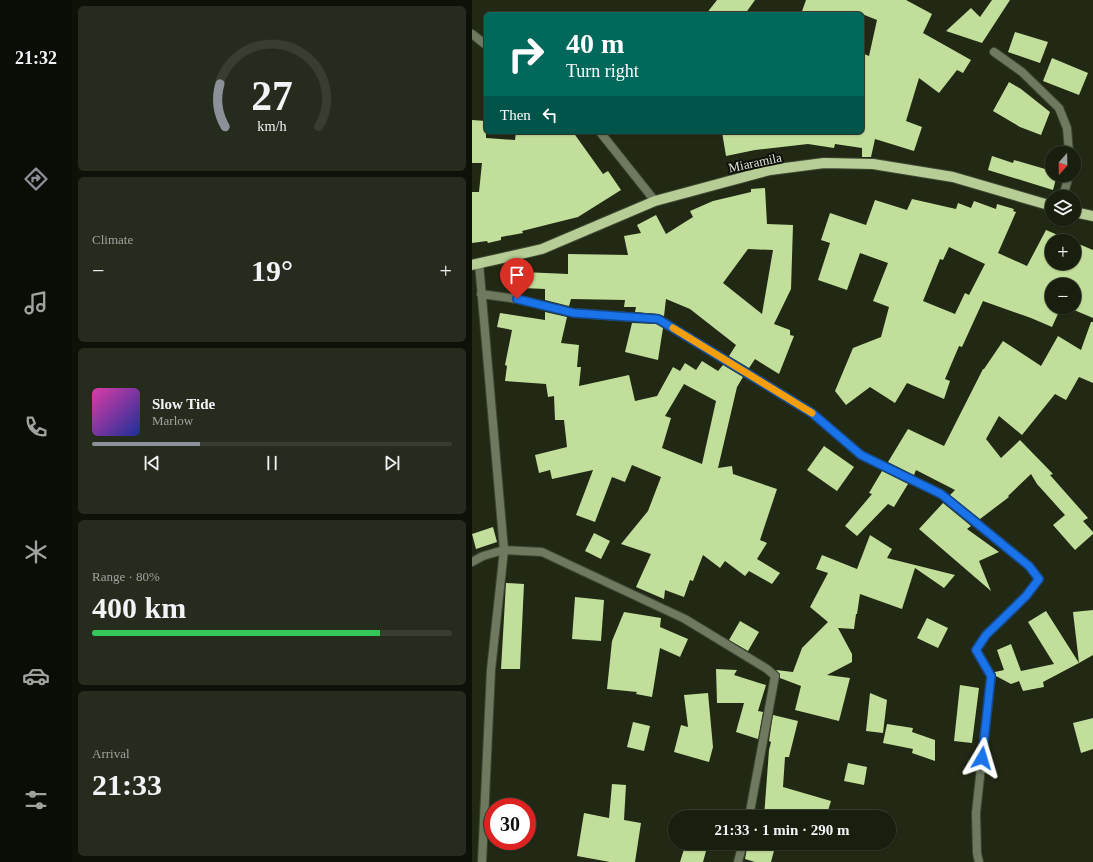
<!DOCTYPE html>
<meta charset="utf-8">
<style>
:root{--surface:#191f0f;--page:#262c1d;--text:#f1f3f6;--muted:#9fa29e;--line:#373d2f;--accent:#8c9099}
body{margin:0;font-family:"Times New Roman",serif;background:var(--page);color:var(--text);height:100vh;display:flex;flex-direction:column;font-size:15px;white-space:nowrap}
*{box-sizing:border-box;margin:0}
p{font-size:13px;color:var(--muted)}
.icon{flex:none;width:22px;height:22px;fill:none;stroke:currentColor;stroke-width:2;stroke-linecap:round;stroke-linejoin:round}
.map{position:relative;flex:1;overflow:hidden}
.sheet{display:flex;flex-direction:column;gap:6px;padding:6px;background:#0e1108;width:400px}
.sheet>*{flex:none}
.hud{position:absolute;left:12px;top:12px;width:380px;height:122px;border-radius:6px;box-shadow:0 1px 3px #0004,0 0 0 1px var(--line);background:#00695c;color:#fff;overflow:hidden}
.needle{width:26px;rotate:200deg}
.controls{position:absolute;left:573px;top:146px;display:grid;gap:8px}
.controls a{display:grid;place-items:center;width:36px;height:36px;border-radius:50%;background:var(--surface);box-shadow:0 1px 3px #0004,0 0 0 1px var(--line);font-size:20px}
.speed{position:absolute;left:12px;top:798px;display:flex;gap:8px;font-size:20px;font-weight:700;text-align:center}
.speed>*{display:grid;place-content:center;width:52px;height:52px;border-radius:50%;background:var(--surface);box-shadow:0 1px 3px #0004,0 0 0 1px var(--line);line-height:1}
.speed .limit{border:6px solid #d22;background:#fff;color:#111}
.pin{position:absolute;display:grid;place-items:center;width:34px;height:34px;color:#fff;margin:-41px -17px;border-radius:50% 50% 50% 0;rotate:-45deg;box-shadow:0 0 4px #0007}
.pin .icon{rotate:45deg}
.me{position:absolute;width:44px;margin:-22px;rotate:7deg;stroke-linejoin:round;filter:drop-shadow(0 0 3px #0008)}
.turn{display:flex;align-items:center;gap:14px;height:84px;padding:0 16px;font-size:18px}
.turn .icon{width:52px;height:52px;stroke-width:2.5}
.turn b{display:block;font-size:28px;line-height:34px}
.then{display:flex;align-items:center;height:38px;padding:0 16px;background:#0003;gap:8px;font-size:15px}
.big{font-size:30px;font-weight:600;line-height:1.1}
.sheet .tile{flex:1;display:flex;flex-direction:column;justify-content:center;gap:6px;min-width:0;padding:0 14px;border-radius:6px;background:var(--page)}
.sheet .dial{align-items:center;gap:0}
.dial svg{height:104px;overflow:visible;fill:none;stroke:var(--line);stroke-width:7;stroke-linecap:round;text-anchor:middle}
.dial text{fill:var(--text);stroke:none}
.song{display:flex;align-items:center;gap:12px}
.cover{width:48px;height:48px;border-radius:6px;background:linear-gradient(135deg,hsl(320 70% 55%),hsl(230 70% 35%))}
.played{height:4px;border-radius:2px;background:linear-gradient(90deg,var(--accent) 30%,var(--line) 30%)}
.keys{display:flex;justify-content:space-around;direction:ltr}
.heat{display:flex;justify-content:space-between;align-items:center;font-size:22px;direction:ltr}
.charge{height:6px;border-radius:3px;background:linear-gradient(90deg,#34c759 80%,var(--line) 0)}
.trip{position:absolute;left:196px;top:810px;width:228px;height:40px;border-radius:20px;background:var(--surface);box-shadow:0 1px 3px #0004,0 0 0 1px var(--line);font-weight:600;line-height:40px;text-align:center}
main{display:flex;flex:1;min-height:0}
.tab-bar{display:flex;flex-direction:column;width:72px;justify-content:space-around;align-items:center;background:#0a0c06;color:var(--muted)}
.tab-bar .icon{width:28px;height:28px}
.tab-bar .active{color:var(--accent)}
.tab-bar b{font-size:18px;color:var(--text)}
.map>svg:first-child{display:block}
</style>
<main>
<nav class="tab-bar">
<b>21:32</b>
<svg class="icon active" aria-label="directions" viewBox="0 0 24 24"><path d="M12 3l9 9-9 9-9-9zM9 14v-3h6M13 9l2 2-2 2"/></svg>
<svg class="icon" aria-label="music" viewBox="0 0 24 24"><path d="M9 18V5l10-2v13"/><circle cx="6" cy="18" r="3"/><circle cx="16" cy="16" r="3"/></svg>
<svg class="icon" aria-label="phone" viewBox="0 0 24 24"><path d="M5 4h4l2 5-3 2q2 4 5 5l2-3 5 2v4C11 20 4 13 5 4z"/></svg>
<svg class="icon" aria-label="climate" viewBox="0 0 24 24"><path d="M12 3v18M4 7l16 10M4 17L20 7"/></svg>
<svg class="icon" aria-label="car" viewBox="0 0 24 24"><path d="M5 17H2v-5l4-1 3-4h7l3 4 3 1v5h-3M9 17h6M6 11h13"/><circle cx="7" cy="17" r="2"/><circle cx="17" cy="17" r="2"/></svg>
<svg class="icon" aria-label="filters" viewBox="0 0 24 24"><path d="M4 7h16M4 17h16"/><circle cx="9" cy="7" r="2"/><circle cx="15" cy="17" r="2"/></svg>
</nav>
<section class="sheet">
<div class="tile dial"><svg viewBox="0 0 100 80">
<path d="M14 69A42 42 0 1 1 86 69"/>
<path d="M14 69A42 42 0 0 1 10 36" stroke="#8c9099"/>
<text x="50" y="56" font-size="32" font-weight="700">27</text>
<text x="50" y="72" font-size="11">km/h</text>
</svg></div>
<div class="tile"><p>Climate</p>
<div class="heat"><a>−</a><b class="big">19°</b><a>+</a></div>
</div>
<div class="tile">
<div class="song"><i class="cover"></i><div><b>Slow Tide</b><p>Marlow</p></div></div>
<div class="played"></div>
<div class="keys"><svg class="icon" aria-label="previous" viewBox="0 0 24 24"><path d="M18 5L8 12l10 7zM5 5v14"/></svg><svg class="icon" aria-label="pause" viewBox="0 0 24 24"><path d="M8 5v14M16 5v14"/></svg><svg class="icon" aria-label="next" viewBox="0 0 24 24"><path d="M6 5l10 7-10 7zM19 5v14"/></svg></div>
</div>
<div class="tile"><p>Range · 80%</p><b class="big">400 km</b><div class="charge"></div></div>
<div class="tile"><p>Arrival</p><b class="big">21:33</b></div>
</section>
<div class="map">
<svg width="621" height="862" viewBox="0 0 621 862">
<rect width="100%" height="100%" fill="#212914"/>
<path fill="#c2de9b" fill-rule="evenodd" d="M245,0H283L273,14H234Z
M334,0H434L460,14L451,33L499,60L491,73L485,70L467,93L447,78L434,121L450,127L442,151L403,139L399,157H390V148L363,144L362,148L336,144L283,150L254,156L250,132H390V53L397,56L405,20L390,14H329Z
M520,0H538L510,43L474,31L499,8L508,17Z
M543,32L576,42L568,63L536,52Z
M580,58L616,73L607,95L571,81Z
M537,82L549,89L578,112L569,135L548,127L521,111Z
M0,120L14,121V138L43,140L44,132H101L131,174L136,171L149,190L106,217L50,231L51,233L29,237V240L16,243L15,241L0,243V192H7L10,163H0Z
M520,156L541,163L542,160L580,171V175H585L581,190L516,170Z
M293,188L295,224L321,225L319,289L302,324L318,330V335L322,336L307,374L283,359L277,368L257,356L264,345L218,309L194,299L192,316L186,314L163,312L164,307H152L153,300L99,299L97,306L73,300V289L51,288V272L96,274V254L156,255L152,236L169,233L165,225L184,215L194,234L221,217L218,211L241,201L279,192V189ZM276,249L301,250L290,314L251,283Z
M440,199L484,209L486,203L499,208L502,201L524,209L525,204L542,209L541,211L544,212L526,253L555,266L574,230L600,241H580V263H602V242L621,250V318L595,307H602V285H580V307H589L580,327L559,318L511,301L490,347L487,346L473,379L478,381L472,399L435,383L423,403L398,387L374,405L363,391L381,348L409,337L417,307L401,301L416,263L388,253L375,290L346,280L358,243L349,240L358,213L394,225L403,200L435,210ZM477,247L513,264L497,295L493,293L483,314L451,301L468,259L471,260Z
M73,312L95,317L89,343L107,345L105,367H109L107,386L157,375L163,401L185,396L201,367L208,371L213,363L224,370L230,361L246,371L251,365L271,377L265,387L246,468L260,466L261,474L305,489L288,540L295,543L285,559L308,573L300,584L277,571L273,576L253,561L248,568L231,555L221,581L218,580L212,597L193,590L192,599L164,587L179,554L149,544L176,511L189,477L160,465L153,482L140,477L123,522L104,515L121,470L80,479L78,470L67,473L63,455L95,447L92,420H83L82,396L76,397L74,384L33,381L35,366L33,365L40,330L25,327L28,313L73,320ZM212,384L244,401L230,464L190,448L199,418L193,416Z
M619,322H621V383L607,377L594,400L583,394L550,435L527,416L514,439L529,458L548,440L581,474L578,475L616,518L611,521L621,532V534L603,550L581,525L593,515L565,484L559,474L536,496L537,497L508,519L478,495L483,490L444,470L442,475L416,462L436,429L472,446L511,369H512L531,341L569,366L586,336L609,350Z
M160,323L184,324L191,328L186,360L153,352Z
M352,446L382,467L365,491L335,470Z
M410,471L436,484L422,507L416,504L385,536L373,526L400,494L397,493Z
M471,503L499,526L495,529L527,552L507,561L519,591L447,529Z
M21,527L25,542L4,549L0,534Z
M122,533L138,541L129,559L113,551Z
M398,535L420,549L415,558L483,575L472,588L443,568L430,609L388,594L385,614H384L382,629L366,628L380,654V662L355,675L378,678L367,721L323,710L329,686L308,678V674L304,670L321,672L330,648L356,622L338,607L356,573L344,569L350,555L385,569Z
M34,583L52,584L48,669H29Z
M103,597L132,600L129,641L100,639Z
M621,610V655L607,663L601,612Z
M574,611L607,663L571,682L572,687L551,691L547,681L539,684L524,676L523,672L532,670L525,650L539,644L549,671L582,664L556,622Z
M152,612L189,618L188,627L216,639L208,657L188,648L180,697L164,694L165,692L135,689L140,641Z
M455,618L476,628L466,648L445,638Z
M268,621L287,632L276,651L257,640Z
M244,669L265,670L262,675L294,685L286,711L291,712L286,739L264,732L272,703H245Z
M488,685L507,688L500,743L482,741Z
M236,693L241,747L237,762L202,752L209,725L216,727L212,695Z
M398,693L415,700L411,733L394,731Z
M301,715L326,721L317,757H313L311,787L359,801L354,817H292L297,750L299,742L297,741Z
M621,718V749L609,753L601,723Z
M161,722L178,726L172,751L155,747Z
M415,724L441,728L440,732L463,740V761L440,753L441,749L411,743Z
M376,763L395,767L392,785L372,781Z
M140,784L154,785L152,820L169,823L163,862H138L105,856L112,813L137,818Z
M224,811L248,815L261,817H222Z
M214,843H265L264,848L236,844L231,862H208Z
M276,843H304L299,862H283L273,859Z"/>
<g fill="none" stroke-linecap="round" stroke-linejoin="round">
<g stroke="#3f4733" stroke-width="10">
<path id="minor" d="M0,34L14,45
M522,52L550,72L587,108L595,128L597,153
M128,132L183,201
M591,197L597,175
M7,263L32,550L19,670L10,862
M9,294L45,299L102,313L186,319L340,413L389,455L469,494L557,566L567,579L554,596L514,635L504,650L519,676L504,813L505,853L507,862
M0,562L11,556L32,550L70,552L213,619L295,669L303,676L277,817
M266,862L271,843"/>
</g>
<g stroke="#3f4733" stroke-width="12">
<path id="primary" d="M602,212L621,216
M0,265L70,249L183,201L298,170L352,163L401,164L481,177L580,206"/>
</g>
<use href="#minor" stroke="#6e795f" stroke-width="8"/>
<use href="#primary" stroke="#b6ce96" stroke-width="10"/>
</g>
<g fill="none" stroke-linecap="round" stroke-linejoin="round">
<g stroke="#114b97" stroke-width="10">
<path id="route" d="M45,299L102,313L186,319L340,413L389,455L469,494L557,566L567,579L554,596L514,635L504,650L519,676L510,758"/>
</g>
<use href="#route" stroke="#1a73e8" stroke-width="7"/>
<path stroke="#f59e0b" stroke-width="7" d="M201,328L340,413"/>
</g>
<g text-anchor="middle" stroke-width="4" stroke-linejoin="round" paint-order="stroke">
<g font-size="13" fill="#dde3d6" stroke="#0c1007">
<text transform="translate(283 162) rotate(-12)" y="5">Miaramila</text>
</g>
</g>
</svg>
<div class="controls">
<a><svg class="needle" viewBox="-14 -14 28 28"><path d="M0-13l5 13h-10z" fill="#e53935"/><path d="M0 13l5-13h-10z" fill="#9fa29e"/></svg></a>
<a><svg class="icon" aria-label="layers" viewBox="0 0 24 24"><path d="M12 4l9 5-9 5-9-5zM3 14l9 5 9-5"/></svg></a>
<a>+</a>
<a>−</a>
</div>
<div class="speed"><div class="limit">30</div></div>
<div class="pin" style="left:45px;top:299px;background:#d93025"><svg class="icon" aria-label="arrive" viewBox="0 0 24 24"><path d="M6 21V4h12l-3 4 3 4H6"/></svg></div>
<svg class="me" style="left:510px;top:758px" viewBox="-20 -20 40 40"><path d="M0-17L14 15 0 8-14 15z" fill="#1a73e8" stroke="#fff" stroke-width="4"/></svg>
<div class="trip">21:33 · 1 min · 290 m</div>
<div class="hud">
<div class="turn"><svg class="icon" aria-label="right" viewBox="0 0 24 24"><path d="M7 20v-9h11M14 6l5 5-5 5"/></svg><div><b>40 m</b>Turn right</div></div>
<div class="then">Then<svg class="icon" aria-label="left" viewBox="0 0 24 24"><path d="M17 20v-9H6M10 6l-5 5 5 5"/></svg></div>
</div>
</div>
</main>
